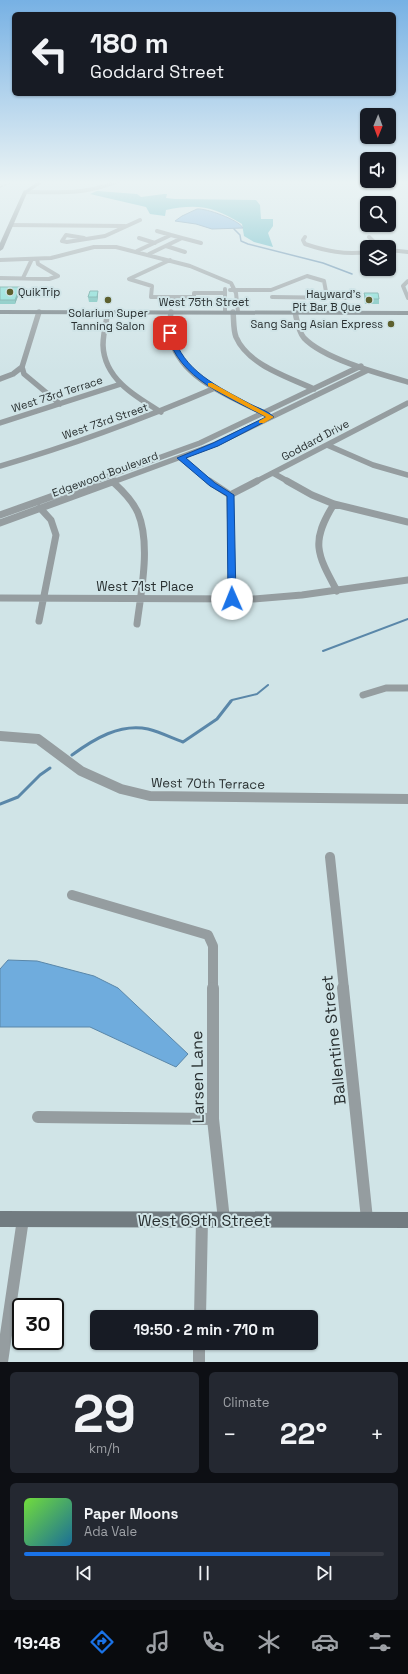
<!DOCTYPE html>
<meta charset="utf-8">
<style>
:root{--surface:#171b24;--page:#242831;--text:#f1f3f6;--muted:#9ea1a6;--line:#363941;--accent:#1a73e8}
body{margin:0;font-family:"Space Grotesk",sans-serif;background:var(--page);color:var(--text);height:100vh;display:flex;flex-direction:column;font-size:15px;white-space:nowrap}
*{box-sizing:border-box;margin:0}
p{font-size:13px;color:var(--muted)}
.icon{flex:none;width:22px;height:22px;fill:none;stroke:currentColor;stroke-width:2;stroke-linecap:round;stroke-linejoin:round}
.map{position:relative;height:1362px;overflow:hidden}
.details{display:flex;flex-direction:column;gap:10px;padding:10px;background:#0d0f14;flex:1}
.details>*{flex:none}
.hud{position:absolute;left:12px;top:12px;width:384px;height:84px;border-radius:6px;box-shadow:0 1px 3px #0004;background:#171b24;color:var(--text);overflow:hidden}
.needle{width:26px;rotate:181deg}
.controls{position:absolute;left:360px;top:108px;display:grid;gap:8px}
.controls a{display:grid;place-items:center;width:36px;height:36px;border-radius:6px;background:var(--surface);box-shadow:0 1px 3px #0004;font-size:20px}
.speed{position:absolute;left:12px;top:1298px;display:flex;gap:8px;font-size:20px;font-weight:700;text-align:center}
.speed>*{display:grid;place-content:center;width:52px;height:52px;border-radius:50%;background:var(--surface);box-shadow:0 1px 3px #0004;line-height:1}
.speed .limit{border:2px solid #111;border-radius:6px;background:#fff;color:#111}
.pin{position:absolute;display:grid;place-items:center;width:34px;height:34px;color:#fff;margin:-17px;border-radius:8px;box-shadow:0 2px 6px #0006}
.me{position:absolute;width:44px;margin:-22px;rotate:359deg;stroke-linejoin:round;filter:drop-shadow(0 0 3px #0008)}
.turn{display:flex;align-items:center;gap:14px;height:84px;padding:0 12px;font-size:18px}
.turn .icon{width:52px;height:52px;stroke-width:2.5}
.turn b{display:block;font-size:28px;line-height:34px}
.big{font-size:30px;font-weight:800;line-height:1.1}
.details .card{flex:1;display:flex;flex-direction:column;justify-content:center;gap:6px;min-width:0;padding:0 14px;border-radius:6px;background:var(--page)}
.details .dial{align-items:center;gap:0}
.dial b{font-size:52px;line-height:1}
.song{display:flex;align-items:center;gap:12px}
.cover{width:48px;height:48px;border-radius:6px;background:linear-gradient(135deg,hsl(100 70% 55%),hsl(200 70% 35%))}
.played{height:4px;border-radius:2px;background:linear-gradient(90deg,var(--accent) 85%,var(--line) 85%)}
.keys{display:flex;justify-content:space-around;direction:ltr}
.heat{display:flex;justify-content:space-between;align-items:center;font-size:22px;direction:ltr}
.details .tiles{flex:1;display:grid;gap:10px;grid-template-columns:1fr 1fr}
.card:last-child{grid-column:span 2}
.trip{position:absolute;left:90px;top:1310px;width:228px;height:40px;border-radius:6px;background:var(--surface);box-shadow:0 1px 3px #0004;font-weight:800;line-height:40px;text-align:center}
.tabs{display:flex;height:64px;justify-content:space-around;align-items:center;background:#090b0e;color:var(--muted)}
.tabs .icon{width:28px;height:28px}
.tabs .current{color:var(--accent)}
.tabs b{font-size:18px;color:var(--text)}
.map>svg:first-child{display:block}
</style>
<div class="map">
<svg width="408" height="1362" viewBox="0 0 408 1362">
<rect width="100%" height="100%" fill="#d0e4e7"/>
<path fill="#48aebb" d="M97,191L137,194L141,197L164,194H167L166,198L175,199L256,200L260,205L261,219H273V226L268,233L273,247L254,242L244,236L242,224C215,207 198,203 166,210L165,216L150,214L146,207L90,194Z"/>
<path fill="#6facdd" stroke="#5a87a9" d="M197,209C206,208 239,220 243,228L212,229L196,224L175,221L182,216Z
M8,960L37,961L94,976L118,988L188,1054L176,1067L90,1027H0V969Z"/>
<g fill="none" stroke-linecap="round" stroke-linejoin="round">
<path stroke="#5a87a9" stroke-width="1.5" d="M234,229L240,235L241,241L248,244L323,263L352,274"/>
<path stroke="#5a87a9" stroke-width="2" d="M323,651L408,619
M230,702L232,700L257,694L268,685"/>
<path stroke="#5a87a9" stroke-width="3" d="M72,755C94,739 120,723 148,729C160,732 172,738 183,742L217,719L231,701
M0,804L18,797L40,775L50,768"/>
<path stroke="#959da0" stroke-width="4" d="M25,192C60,192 85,195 118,181
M11,225L125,226
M157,231L171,235
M305,237L303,240L305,244C326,251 345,255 367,252
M369,237L379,247
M84,238L66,235L62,241L67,242L105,236L140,220
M139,238L155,243
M182,238L201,243
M166,246L185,252
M389,250L408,252
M137,251L171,235L182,238L149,254
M37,259L38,264L58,276
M0,260L51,258L94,247H116L190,266L231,283L236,293L238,312
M170,260L129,279L152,286L151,297H194V293H225
M0,278L49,279L58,276
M23,278L32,259
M408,281L403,286L408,298
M225,289V312
M230,290H271L307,276L324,281L327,297
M272,297L347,298"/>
<path stroke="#959da0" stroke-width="5.5" d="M39,312L22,367L24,374L60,404
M108,312C106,323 103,334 103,345C104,379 136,397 161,412
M171,312C170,321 168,331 171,340C183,381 233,397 267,415
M233,312C234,320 233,329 236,337C248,365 288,377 314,389
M295,312C297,320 298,331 304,338C324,359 380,374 408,382
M0,379L13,374L22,367
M0,423L121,384
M327,445L373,465L408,475
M181,458L210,482
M0,466C73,445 145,418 215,388
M273,473L289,482
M92,482L200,443L361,366
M113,482L216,444L368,370
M255,482L408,403"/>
<path stroke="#959da0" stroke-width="7" d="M209,481L230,495L232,599
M287,481L312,495L334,504L408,522
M113,482C123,491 133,501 138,513C151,544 141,592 137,624
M230,495L257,481
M334,504C310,542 317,554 337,591
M0,515L95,481
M0,523L115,481
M0,598L253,599L302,595L408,580
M39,621L56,535L51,520L40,508
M363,695L386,688H408"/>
<path stroke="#959da0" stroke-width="10" d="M0,736L38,739L81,771L121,789L150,796L408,799
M330,857L344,989
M72,895L208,935L213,946V989"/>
<path stroke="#959da0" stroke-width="12" d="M213,988V1119L224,1220
M343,988L367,1219
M38,1117L213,1119
M200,1317L202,1220
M199,1343V1362
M2,1362L23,1219"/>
<path fill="#727c81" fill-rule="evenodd" d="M39,181H45L27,193L3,249L0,251V243L23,192Z
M0,310L408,311V315L0,314Z
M0,1211L408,1212V1228L0,1227Z"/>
<path stroke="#859395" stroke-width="1.5" stroke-dasharray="3 1.5" stroke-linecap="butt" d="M0,187L16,181"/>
</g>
<path fill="#67bdb5" d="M0,287H20V291L15,304H0Z
M98,291V296L97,302H89L88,297Z
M364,293L379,299V304H365L364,298Z"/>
<path fill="#549a93" d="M20,287V291L15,304V300Z
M98,291V296L97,302V297Z"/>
<path fill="#78dcd2" stroke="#549a93" d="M0,287H20L15,300H0Z
M90,291H98L97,297H88Z
M364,293H378L379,299H366Z"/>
<linearGradient id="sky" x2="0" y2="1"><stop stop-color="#77b1e4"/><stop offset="0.49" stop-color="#eaf3f4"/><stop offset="1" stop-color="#eaf3f4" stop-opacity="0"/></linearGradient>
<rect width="408" height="372" fill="url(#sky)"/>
<path fill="#1a73e8" stroke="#114b97" d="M170,332L173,333C182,371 219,387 250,404C258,408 268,411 274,417L218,446L186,458L215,483L234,495L236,599L232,602L228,599L227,496L210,486L177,458L213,443L266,417C229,397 178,379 167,333Z"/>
<path fill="#f59e0b" d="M208,383H212L274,417L264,423H259V421L266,417L208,386Z"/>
<g fill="#5d602e" stroke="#d0e4e7" stroke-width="1.5">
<circle cx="10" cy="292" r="4"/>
<circle cx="108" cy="300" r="4"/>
<circle cx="369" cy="300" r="4"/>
<circle cx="391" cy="324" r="4"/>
</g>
<g text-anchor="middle" stroke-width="4" stroke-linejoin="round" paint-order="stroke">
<g font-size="11" fill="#293031" stroke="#d0e4e7" text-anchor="end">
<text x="18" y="296" text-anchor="start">QuikTrip</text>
<text x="361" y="298">Hayward's<tspan x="361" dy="13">Pit Bar B Que</tspan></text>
<text x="108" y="317" text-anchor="middle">Solarium Super<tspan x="108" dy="13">Tanning Salon</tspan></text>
<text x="383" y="328">Sang Sang Asian Express</text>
</g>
<g font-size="11" fill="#293031" stroke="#d0e4e7">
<text x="204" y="306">West 75th Street</text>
<text transform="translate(57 394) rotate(-18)" y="4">West 73rd Terrace</text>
<text transform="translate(105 421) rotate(-19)" y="4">West 73rd Street</text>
<text transform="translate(315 440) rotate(-28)" y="4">Goddard Drive</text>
<text transform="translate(105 474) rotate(-20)" y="4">Edgewood Boulevard</text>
</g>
<g font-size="13" fill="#293031" stroke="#d0e4e7">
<text x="145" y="591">West 71st Place</text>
<text transform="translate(208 783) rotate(1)" y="5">West 70th Terrace</text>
</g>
<g font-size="16" fill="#293031" stroke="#d0e4e7">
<text transform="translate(333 1040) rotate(-96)" y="6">Ballentine Street</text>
<text transform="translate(197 1077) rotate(-91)" y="6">Larsen Lane</text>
<text x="204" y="1226">West 69th Street</text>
</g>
</g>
</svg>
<div class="controls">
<a><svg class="needle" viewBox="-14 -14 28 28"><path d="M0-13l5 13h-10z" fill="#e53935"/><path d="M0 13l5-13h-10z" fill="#9ea1a6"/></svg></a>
<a><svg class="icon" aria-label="sound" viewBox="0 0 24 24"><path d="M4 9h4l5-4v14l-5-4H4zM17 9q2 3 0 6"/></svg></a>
<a><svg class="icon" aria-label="search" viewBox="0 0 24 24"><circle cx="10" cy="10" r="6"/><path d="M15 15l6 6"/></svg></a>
<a><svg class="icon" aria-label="layers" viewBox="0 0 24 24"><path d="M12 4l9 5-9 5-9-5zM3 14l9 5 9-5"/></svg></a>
</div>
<div class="speed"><div class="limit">30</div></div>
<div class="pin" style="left:170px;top:333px;background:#d93025"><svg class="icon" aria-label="arrive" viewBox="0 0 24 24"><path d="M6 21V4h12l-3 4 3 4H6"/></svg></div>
<svg class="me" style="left:232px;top:599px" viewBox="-20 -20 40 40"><circle r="19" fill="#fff"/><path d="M0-13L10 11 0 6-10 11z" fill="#1a73e8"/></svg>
<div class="trip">19:50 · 2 min · 710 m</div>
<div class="hud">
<div class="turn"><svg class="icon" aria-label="left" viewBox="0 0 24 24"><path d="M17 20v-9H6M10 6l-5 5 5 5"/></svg><div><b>180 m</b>Goddard Street</div></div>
</div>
</div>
<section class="details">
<div class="tiles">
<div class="card dial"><b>29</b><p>km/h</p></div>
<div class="card"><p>Climate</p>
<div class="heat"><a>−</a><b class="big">22°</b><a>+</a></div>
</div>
<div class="card">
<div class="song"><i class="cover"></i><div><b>Paper Moons</b><p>Ada Vale</p></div></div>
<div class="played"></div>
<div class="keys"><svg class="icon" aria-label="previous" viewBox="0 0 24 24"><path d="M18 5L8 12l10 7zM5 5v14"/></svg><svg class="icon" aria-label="pause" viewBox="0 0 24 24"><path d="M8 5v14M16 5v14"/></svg><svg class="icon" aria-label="next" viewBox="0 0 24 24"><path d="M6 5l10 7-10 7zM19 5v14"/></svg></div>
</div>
</div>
</section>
<nav class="tabs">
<b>19:48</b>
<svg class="icon current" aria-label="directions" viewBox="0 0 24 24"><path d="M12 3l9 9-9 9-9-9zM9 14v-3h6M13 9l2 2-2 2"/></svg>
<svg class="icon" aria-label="music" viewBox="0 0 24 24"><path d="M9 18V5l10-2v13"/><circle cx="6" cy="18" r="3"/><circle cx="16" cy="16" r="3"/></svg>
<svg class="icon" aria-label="phone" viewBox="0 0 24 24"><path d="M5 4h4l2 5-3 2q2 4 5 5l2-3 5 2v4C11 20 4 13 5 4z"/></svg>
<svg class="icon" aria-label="climate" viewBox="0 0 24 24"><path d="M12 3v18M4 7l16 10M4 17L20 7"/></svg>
<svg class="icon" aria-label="car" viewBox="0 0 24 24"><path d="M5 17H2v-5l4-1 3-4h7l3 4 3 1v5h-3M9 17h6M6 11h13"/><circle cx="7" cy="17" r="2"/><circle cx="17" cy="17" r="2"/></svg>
<svg class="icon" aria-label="filters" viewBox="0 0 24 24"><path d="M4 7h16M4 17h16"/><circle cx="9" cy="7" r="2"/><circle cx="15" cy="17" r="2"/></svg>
</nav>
